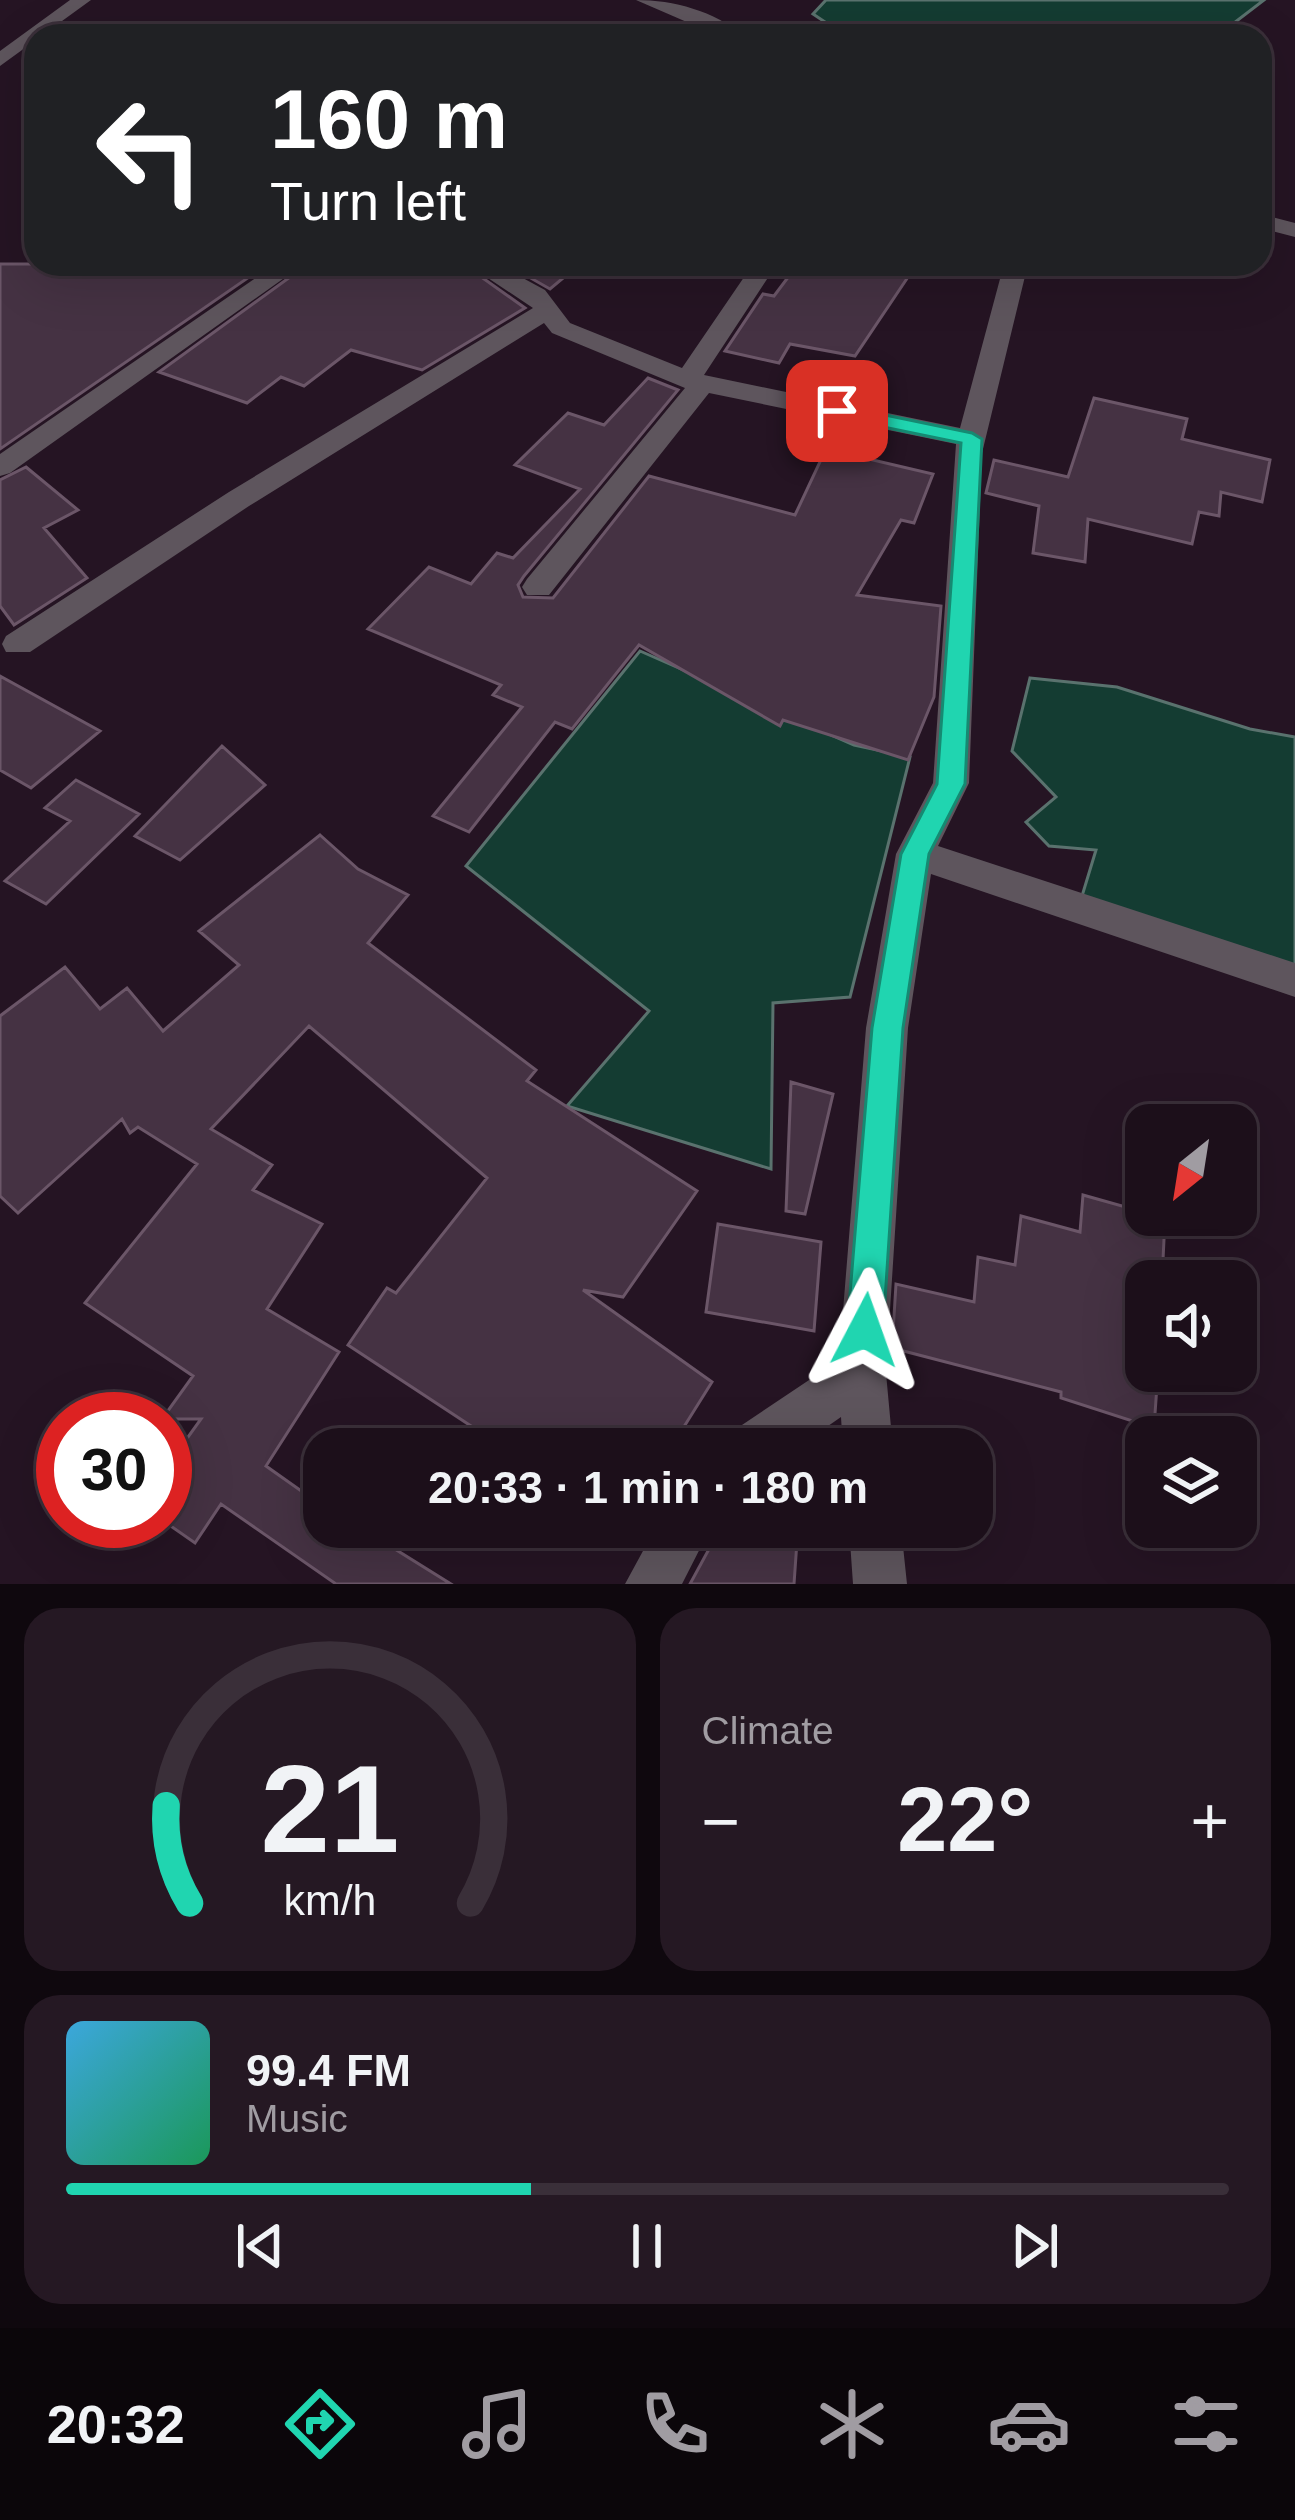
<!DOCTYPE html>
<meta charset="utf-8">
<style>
:root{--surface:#1c0f1a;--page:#251823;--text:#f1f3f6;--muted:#a09ca2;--line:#3a2f39;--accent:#20d5b0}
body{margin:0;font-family:Arial,sans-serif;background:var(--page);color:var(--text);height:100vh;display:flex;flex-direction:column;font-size:45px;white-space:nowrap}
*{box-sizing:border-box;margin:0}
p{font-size:39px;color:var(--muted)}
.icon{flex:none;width:66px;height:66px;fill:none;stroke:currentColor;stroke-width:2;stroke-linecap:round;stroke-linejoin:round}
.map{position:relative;height:1584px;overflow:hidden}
.side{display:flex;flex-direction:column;gap:24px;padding:24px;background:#0f080e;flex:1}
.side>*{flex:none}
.hud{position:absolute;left:24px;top:24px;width:1248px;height:252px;border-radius:36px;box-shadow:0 12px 48px #0002,0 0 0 3px var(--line);background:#202124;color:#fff;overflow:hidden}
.needle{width:78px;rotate:210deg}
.buttons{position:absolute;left:1125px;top:1104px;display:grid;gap:24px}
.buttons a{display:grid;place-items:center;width:132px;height:132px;border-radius:24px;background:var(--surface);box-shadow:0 12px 48px #0002,0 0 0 3px var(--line);font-size:60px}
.speed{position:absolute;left:36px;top:1392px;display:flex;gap:24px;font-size:60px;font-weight:700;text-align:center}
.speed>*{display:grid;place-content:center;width:156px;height:156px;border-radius:50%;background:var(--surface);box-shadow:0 12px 48px #0002,0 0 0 3px var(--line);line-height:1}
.speed .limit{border:18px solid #d22;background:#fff;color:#111}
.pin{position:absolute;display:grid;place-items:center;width:102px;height:102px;color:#fff;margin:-51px;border-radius:24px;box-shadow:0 6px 18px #0006}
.me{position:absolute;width:132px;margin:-66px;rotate:4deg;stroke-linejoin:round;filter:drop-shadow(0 0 9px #0008)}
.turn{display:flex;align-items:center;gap:42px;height:252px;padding:0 48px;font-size:54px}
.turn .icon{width:156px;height:156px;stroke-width:2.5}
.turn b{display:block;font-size:84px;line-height:102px}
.big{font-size:90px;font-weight:700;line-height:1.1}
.side .tile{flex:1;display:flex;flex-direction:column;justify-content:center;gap:18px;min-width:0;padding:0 42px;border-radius:36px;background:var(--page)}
.side .dial{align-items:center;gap:0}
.dial svg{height:312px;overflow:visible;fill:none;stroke:var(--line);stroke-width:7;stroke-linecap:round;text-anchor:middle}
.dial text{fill:var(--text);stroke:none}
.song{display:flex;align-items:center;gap:36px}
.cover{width:144px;height:144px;border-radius:18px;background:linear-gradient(135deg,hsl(200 70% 55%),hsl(150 70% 35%))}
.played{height:12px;border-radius:6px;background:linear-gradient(90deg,var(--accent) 40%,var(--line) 40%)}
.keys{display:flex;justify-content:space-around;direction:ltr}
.heat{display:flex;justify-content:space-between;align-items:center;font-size:66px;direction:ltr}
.side .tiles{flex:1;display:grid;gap:24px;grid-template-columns:1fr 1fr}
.tile:last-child{grid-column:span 2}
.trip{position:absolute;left:303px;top:1428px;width:690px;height:120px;border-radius:36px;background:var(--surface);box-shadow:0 12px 48px #0002,0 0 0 3px var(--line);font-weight:700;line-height:120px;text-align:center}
.tab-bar{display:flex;height:192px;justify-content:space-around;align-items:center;background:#0b060a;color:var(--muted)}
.tab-bar .icon{width:84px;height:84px}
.tab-bar .on{color:var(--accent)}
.tab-bar b{font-size:54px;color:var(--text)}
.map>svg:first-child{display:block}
</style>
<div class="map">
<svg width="1295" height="1584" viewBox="0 0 1295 1584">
<rect width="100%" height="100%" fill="#251423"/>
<path fill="#143c32" stroke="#5a726e" stroke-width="3" d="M826,0H1264L1217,36H846L813,14Z
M640,651L854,745L910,757L850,997L773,1003L771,1169L567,1106L649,1011L466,866Z
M1030,678L1117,687L1250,729L1295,737V975L1082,896L1096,850L1049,846L1026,822L1056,797L1012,751Z"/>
<path fill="#453243" stroke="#6b5668" stroke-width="3" d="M0,264H268L0,449Z
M308,264H463L525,308L422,370L351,350L304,386L281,377L247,403L159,372Z
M506,264H580L550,289Z
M798,264H854L908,277L855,356L790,344L779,363L725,351L763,294L774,296Z
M648,378L678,390L524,576L518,585L523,597L553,598L649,476L795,515L826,449L933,474L914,523L901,520L857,595L941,606L934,697L908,760L783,720L780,726L639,645L572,729L555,722L469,832L433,816L522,707L493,695L501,685L368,629L429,567L471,584L497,553L513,558L580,489L515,465L568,413L604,425Z
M1094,398L1187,419L1182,439L1270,460L1262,502L1221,492L1219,516L1199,512L1192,544L1088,519L1085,562L1033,553L1039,506L986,493L994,460L1068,477Z
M26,467L78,510L44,528L87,578L14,625L0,606V480Z
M0,676L100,731L31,788L0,770Z
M222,746L265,785L180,860L135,836Z
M76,780L139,814L46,904L5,881L70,821L45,808Z
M320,835L358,869L408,895L368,943L536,1070L527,1081L697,1191L623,1297L583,1290L712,1382L670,1449H506L348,1345L387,1288L396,1293L487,1178L309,1026L211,1129L272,1165L253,1190L322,1224L267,1309L339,1352L266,1466L324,1507V1527H352L367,1537L369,1533L451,1584H336L221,1504L195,1543L165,1522V1469L201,1419H162L193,1376L85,1303L197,1164L138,1127L130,1133L122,1119L18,1213L0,1196V1016L65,967L100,1009L127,988L163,1031L239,965L199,931Z
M791,1082L833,1094L805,1214L786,1211Z
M1083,1195L1165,1218L1162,1281H1146V1371H1158L1154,1428L1061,1398V1392L892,1348L896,1284L974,1302L978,1257L1015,1265L1021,1216L1080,1232Z
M718,1224L821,1242L814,1331L706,1312Z
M721,1527H798L794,1584H690Z"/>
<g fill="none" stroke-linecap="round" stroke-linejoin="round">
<path fill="#5e555d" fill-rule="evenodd" d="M70,0H91L0,66V51Z
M636,0C674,0 714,11 744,36H719Z
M1260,214L1295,223V237L1260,228Z
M276,264H304L10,473L0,476V454Z
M467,264H497L545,290L570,323L682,368L753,264H777L704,375L960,428L1004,264H1028L982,453L969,783L938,846L1295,963V997L931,874L908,1028L886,1373L893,1449H843L841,1417L795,1449H726L733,1431L839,1360L866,1028L896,854L933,783L956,444L709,393L549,595H527L522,587L527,579L685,388L552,333L544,323L249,506L30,652H6L2,644L6,636L229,492L533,308Z
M656,1527H711L682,1584H625Z
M849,1527H901L907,1584H853Z"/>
</g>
<path fill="#20d5b0" stroke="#158a72" stroke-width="3" d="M837,405L972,433L982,439L965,784L929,854L903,1028L883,1330L878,1343L865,1348L852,1343L847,1330L872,1028L901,854L937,784L961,443L830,416V407Z"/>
</svg>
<div class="buttons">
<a><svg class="needle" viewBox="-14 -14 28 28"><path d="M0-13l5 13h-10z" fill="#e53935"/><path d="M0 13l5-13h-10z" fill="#a09ca2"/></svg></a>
<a><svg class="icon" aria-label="sound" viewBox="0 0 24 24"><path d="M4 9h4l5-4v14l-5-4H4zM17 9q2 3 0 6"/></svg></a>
<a><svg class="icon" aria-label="layers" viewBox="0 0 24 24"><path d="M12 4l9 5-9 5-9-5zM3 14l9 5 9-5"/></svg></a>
</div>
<div class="speed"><div class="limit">30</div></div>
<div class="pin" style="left:837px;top:411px;background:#d93025"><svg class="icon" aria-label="arrive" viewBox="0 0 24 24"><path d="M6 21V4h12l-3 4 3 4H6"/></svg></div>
<svg class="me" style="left:865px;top:1330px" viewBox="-20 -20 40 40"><path d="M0-17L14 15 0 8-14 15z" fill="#20d5b0" stroke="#fff" stroke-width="4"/></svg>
<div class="trip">20:33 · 1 min · 180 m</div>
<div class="hud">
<div class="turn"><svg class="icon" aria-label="left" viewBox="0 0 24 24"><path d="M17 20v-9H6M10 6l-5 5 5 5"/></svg><div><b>160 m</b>Turn left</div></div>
</div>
</div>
<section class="side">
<div class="tiles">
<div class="tile dial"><svg viewBox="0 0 100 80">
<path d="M14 69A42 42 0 1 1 86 69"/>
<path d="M14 69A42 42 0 0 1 8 44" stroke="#20d5b0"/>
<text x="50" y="56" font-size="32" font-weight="700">21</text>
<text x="50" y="72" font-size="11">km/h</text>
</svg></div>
<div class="tile"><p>Climate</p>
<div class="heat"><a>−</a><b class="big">22°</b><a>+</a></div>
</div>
<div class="tile">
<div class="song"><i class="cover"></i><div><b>99.4 FM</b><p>Music</p></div></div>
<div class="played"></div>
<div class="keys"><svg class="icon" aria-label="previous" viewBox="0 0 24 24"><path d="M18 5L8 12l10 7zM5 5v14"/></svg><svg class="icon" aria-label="pause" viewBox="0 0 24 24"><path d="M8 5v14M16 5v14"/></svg><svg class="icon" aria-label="next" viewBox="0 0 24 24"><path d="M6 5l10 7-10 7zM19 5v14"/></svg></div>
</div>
</div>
</section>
<nav class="tab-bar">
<b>20:32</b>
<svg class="icon on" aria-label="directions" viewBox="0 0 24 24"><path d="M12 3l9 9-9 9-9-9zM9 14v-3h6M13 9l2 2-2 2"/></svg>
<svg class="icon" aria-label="music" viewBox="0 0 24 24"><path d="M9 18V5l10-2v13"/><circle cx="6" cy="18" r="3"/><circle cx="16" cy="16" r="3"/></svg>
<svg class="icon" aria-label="phone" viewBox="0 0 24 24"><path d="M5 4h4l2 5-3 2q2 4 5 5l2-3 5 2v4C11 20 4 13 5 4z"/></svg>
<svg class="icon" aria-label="climate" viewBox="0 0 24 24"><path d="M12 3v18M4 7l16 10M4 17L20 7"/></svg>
<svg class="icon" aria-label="car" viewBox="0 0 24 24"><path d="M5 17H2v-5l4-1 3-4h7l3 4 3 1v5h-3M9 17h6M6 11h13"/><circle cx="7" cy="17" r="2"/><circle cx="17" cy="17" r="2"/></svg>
<svg class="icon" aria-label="filters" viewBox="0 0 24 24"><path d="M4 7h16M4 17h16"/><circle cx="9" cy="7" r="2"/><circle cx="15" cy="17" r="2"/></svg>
</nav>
